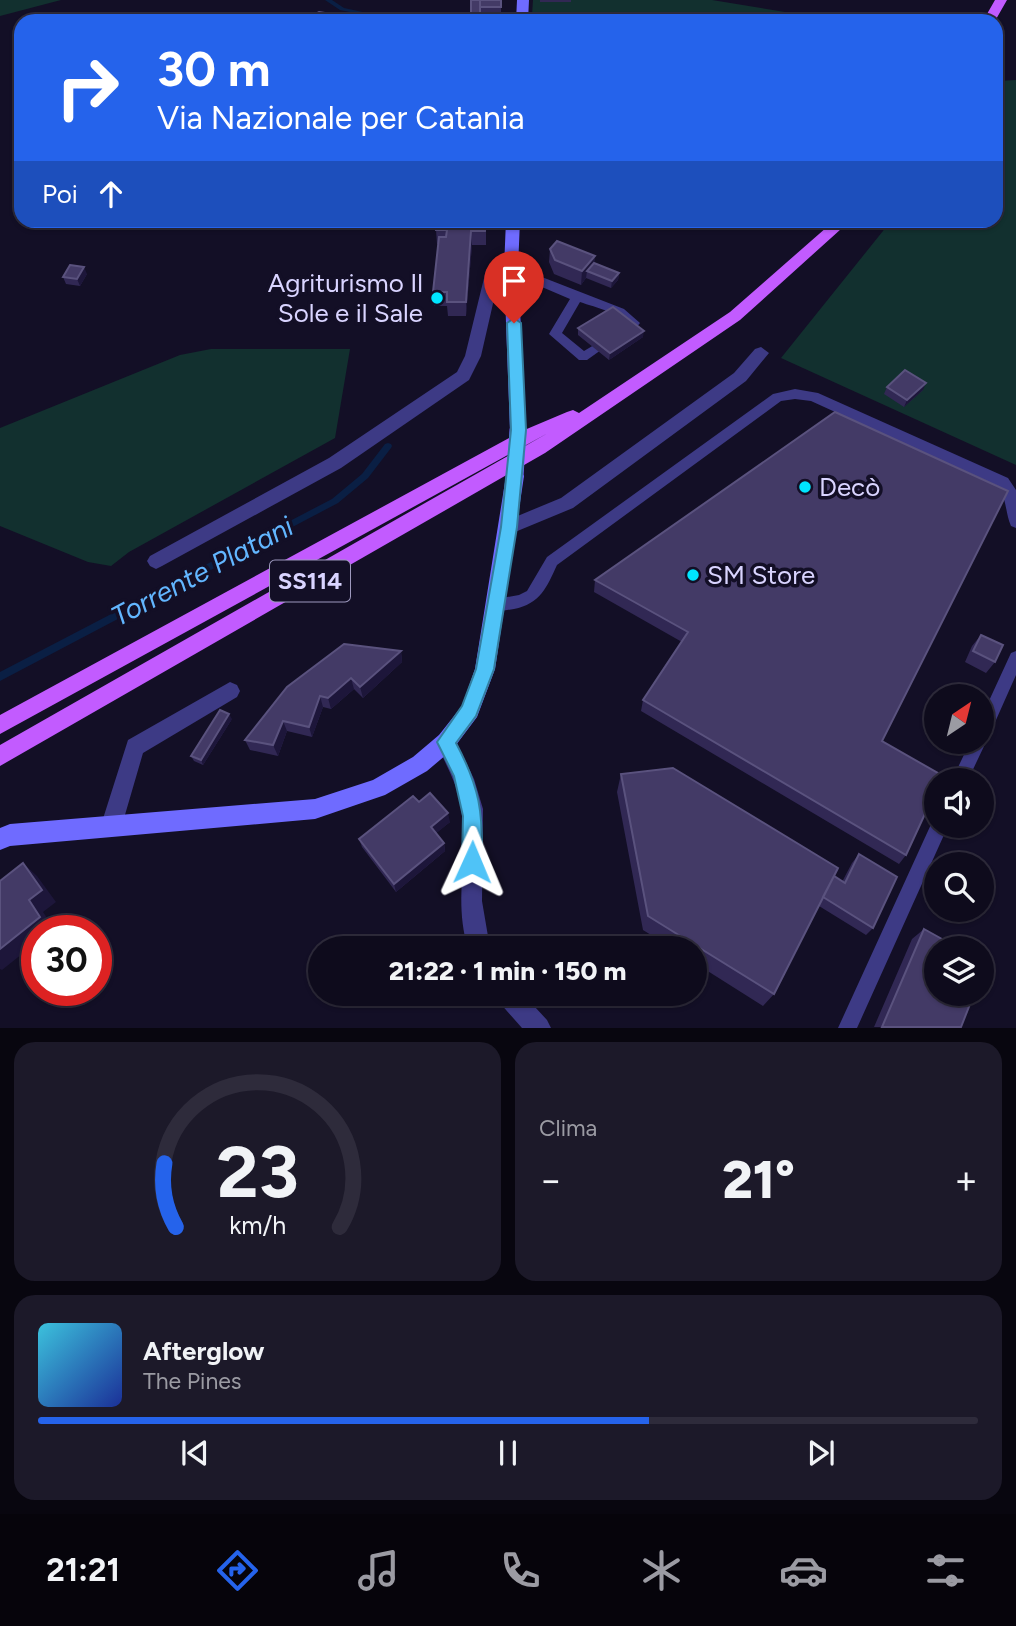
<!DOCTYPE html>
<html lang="it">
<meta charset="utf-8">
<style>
:root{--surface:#0e0b1c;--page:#1c1929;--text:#f1f3f6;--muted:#9b9ba3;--line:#2e2b3b;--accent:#2563eb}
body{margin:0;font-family:Figtree,sans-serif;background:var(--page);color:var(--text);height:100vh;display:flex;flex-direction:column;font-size:26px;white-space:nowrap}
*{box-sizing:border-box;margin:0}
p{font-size:23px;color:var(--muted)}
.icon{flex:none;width:38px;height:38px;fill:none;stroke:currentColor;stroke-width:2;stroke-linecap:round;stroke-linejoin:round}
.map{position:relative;height:1028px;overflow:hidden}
.panel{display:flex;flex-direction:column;gap:14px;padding:14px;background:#08060f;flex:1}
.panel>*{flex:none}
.hud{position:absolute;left:14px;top:14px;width:989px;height:214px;border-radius:21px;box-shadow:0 2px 5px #0004,0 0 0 2px var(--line);background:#2563eb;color:#fff;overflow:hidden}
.needle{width:46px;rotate:35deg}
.fabs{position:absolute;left:924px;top:684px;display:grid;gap:14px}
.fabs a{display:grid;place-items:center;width:70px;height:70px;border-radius:50%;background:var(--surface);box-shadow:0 2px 5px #0004,0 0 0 2px var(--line);font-size:35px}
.speed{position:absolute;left:21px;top:915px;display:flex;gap:14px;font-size:35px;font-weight:700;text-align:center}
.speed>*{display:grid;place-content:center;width:91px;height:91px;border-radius:50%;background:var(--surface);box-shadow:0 2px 5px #0004,0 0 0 2px var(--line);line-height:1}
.speed .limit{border:10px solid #d22;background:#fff;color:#111}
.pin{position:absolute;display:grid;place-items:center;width:60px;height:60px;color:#fff;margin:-72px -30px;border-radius:50% 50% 50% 0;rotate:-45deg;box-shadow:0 0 7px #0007}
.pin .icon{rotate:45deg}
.me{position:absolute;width:77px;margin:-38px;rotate:1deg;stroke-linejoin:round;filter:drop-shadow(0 0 5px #0008)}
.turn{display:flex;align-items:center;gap:24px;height:147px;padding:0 28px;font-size:32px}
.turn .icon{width:91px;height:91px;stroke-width:2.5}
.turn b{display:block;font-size:49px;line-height:60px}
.then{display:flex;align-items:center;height:66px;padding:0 28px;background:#0003;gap:14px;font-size:26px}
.big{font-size:52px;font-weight:800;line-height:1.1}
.panel .tile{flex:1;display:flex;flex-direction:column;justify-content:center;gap:10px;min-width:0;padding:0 24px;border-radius:21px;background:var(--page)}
.panel .dial{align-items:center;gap:0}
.dial svg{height:182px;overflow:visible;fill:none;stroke:var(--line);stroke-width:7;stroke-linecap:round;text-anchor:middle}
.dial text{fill:var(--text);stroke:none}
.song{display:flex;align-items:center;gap:21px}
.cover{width:84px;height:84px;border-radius:10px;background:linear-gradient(135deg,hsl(190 70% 55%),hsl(230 70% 35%))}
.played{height:7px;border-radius:4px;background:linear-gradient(90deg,var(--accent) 65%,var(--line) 65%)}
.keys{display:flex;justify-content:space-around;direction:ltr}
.heat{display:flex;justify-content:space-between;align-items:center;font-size:38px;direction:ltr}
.panel .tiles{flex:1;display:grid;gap:14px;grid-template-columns:1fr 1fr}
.tile:last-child{grid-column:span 2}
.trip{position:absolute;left:308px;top:936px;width:399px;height:70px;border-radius:35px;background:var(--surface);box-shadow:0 2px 5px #0004,0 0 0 2px var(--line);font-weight:800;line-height:70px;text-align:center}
.menu{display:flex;height:112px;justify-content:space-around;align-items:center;background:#06040b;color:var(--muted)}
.menu .icon{width:49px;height:49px}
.menu .on{color:var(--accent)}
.menu b{font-size:32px;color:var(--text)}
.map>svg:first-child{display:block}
</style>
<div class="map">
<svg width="1016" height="1028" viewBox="0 0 1016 1028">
<rect width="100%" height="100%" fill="#130f26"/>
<path fill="#12302f" d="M0,0H61L0,16Z
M533,0H712L840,21H551L532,15Z
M1016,80V465L781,358L891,221L996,220V85L999,81Z
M211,349H350L335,438L129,552L111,566L88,562L0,526V428L180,355Z"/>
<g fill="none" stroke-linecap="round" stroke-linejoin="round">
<path fill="#0a1f44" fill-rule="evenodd" d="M325,0H332L344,8L405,21H393L340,10Z
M388,443L391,444L392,446L391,448L368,478L338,503L0,681V672L332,499L362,474L385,444Z"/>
<path fill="#3d3a85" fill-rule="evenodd" d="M511,265L624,309L640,323L636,328H628C622,312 596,308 580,302L562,333L584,351L609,336L615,340L587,360H579L549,334L570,299L507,272V266Z
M795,389L818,393L1008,478L1016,490V528L1011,526C1005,512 1007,499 998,486L811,401L795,399L781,401L557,565C547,587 540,604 514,609C506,610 499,612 491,610L489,605L491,600L519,595L527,591L547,557L773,394Z
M1016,651V675L988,738L985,739L986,742L968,780H952L970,742H982V716L1011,653Z
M936,819V826H948L857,1028H838L933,820Z"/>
<path fill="#3d3a85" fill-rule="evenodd" d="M512,254L519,259L500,273L481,356L469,380L341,468L162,566L156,569L150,566L147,561L150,556L329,458L457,372L465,356L486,270Z
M761,347L769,353L746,381L573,508L515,532L509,534L503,532L500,527L503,522L561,498L734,373L755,349Z
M230,682L237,685L240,691L237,697L143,753L120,832L112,835L104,832L101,825L128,740Z
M446,733L453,735L474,779L483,809L482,901L490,948H468C453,901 469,855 461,808C458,784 445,764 436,742L439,735Z
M495,994H523L547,1020L551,1028H522L499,1002Z"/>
<path fill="#6f6bff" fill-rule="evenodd" d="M517,0H529L528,21H516Z
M506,220H520L518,269L526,430L518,436L510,430L504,269Z
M515,469L521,471L524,476L495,669L477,717L453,749L427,771L385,795L315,819L10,846L0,850V828L10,824L315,799L373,780L413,757L439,735L462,706L475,669L506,476L509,471Z"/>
<path fill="#c25bff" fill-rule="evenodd" d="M995,0H1007L995,21H983Z
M835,220H851L740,320L545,453L0,766V745L548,433L0,734V715L522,431L567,412L573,410L579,413L730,312Z"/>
<path stroke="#6f6bff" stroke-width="17" d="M515,476L518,430"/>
</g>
<path fill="#312854" d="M471,0H501V20H471Z
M540,0H571V2H540Z
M436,230L486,232V245H472L466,316H448L447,306H434L433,292L438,244H437Z
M550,249L595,256L594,263L619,273L618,280L611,288L586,278L581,285L554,274L549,262Z
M87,274L80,286L66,284L63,277Z
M578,328L643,337L609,360L578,335Z
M887,387L923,390L904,407L884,394Z
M835,412L882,741L906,855L899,864L641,711L643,700L682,642L594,592L595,580Z
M981,635L995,662L986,673L965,662L972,646Z
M401,651L402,662L363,698L354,689L331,709L323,707L312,737L287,731L278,756L250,750L245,740L287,687Z
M232,719L203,765L194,761L191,756Z
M621,774L834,876L842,882L852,863L859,854L873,928L866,935L819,906L774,994L763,1006L695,963V948H672L643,930L617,792Z
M419,802L450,822L436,833L444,843L445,851L396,892L362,847L359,839Z
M924,929L961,1027H874L912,939Z"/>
<path fill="#1d163a" d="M343,16L344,21H335Z
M471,231L472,245L466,316V302Z
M595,256L594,270L587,271L586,278L581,285L582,271Z
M84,267L87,274L80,286L77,279Z
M619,273L618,280L611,288L612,281Z
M644,331L643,337L609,360L610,353Z
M926,383L923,390L904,407L907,400Z
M401,651L402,662L363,698L360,687Z
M351,678L354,689L331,709L328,698Z
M320,696L323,707L312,737L309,727Z
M229,714L232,719L203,765L201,760Z
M283,721L287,731L278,756L273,745Z
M448,813L450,822L433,836L431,827Z
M444,843L445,851L396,892L394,884Z
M23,863L37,876L56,902L43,912L54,928L51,931H37V942L2,970L0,969V949Z"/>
<path fill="#433a66" stroke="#5a527e" stroke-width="2" d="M471,0H480V13H471Z
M480,0H501V7H480Z
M319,12L343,16L335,21H317L306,19Z
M437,220H486L485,231H471L466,302H447V292H433L439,237H446L447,230H436Z
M557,241L595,256L582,271L555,260L550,249Z
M594,263L619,273L612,281L587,271Z
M70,265L84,267L77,279L63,277Z
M613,307L644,331L610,353L578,328Z
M905,370L926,383L907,400L887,387Z
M835,412L1008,491L882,741L943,776L941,780H936V790L906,855L643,700L688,632L595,580Z
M981,635L1003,645L995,662L973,651Z
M344,644L401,651L360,687L351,678L328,698L320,696L309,727L283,721L273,745L245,740L287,687Z
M220,710L229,714L201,760L191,756Z
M673,768L838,868L774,994L648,916L621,774Z
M430,793L448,813L431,827L444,843L394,884L359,839L413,796L419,802Z
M859,854L897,877L873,928L823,897L834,876L845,883Z
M23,863L42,890L29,900L40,917L0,949V881Z
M924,929L958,948H936V994H974L961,1027H882Z
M982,963L985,965L982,974Z"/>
<path fill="#4fc3f7" stroke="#337fa1" stroke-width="2" d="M514,318L521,323L526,430L517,527L494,669L476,716L456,743C480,788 483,812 482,862L479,869L472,872L465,869L462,862L463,816L454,776L437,742L462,706L476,669L501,527L511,430L507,323Z"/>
<g fill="#00e5ff" stroke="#130f26" stroke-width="2.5">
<circle cx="437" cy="298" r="7"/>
<circle cx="805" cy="487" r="7"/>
<circle cx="693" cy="575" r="7"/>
</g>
<g text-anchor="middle" stroke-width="7" stroke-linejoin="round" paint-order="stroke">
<rect fill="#130f26" stroke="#9e99be" stroke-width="2" x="270" y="560.5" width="80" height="41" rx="5"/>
<g font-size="24" font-weight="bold" fill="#d9d4ff">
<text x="310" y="589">SS114</text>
</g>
<g font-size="26" fill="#d9d4ff" stroke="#130f26" text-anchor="start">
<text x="423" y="292" text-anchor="end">Agriturismo Il<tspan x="423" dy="30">Sole e il Sale</tspan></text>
<text x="819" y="496">Decò</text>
<text x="707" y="584">SM Store</text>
</g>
<g font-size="28" font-style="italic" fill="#62b6ff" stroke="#130f26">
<text transform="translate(202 571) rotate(-28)" y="10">Torrente Platani</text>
</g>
</g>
</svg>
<div class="fabs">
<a><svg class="needle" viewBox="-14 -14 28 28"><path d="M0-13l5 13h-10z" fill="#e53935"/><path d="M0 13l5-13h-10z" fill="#9b9ba3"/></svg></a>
<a><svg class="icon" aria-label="sound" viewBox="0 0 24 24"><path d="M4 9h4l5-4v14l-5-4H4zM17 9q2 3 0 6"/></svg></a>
<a><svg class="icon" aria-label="search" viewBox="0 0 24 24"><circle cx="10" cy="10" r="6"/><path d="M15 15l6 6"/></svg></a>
<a><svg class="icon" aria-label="layers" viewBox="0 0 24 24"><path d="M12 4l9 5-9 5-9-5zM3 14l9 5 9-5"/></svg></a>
</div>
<div class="speed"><div class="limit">30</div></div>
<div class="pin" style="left:514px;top:323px;background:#d93025"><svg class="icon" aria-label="arrive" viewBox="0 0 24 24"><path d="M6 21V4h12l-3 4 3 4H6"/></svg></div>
<svg class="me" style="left:472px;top:862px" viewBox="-20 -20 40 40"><path d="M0-17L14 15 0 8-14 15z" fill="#4fc3f7" stroke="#fff" stroke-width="4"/></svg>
<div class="trip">21:22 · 1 min · 150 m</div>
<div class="hud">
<div class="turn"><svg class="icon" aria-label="right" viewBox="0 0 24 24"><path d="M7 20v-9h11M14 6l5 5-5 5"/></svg><div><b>30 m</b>Via Nazionale per Catania</div></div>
<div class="then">Poi<svg class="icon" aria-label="ahead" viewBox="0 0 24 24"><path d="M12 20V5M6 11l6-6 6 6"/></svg></div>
</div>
</div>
<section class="panel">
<div class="tiles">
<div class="tile dial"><svg viewBox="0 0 100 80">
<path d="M14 69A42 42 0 1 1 86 69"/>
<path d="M14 69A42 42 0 0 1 9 41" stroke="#2563eb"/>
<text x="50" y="56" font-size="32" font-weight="700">23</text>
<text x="50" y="72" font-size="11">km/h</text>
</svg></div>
<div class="tile"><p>Clima</p>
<div class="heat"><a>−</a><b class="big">21°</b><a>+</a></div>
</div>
<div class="tile">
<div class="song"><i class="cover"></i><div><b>Afterglow</b><p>The Pines</p></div></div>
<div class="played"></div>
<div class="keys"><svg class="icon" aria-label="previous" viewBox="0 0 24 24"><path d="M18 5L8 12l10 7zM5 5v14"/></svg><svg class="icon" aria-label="pause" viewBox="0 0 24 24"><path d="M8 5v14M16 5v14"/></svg><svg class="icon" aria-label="next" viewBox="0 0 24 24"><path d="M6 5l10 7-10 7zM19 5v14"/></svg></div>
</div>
</div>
</section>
<nav class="menu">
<b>21:21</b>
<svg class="icon on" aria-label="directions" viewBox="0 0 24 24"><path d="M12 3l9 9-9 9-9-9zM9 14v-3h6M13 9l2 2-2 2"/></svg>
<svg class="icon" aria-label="music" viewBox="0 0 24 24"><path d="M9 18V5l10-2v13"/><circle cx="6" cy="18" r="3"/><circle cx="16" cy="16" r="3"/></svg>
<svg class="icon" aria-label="phone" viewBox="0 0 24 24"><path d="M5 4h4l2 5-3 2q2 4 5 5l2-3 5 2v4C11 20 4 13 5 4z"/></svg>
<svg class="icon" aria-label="climate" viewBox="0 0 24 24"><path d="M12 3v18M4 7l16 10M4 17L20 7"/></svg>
<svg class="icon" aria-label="car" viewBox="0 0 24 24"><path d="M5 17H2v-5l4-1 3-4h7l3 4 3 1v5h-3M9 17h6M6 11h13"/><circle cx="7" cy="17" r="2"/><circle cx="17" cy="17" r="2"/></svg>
<svg class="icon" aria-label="filters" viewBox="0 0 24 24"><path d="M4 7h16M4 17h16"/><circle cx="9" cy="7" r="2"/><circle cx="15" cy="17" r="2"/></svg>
</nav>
